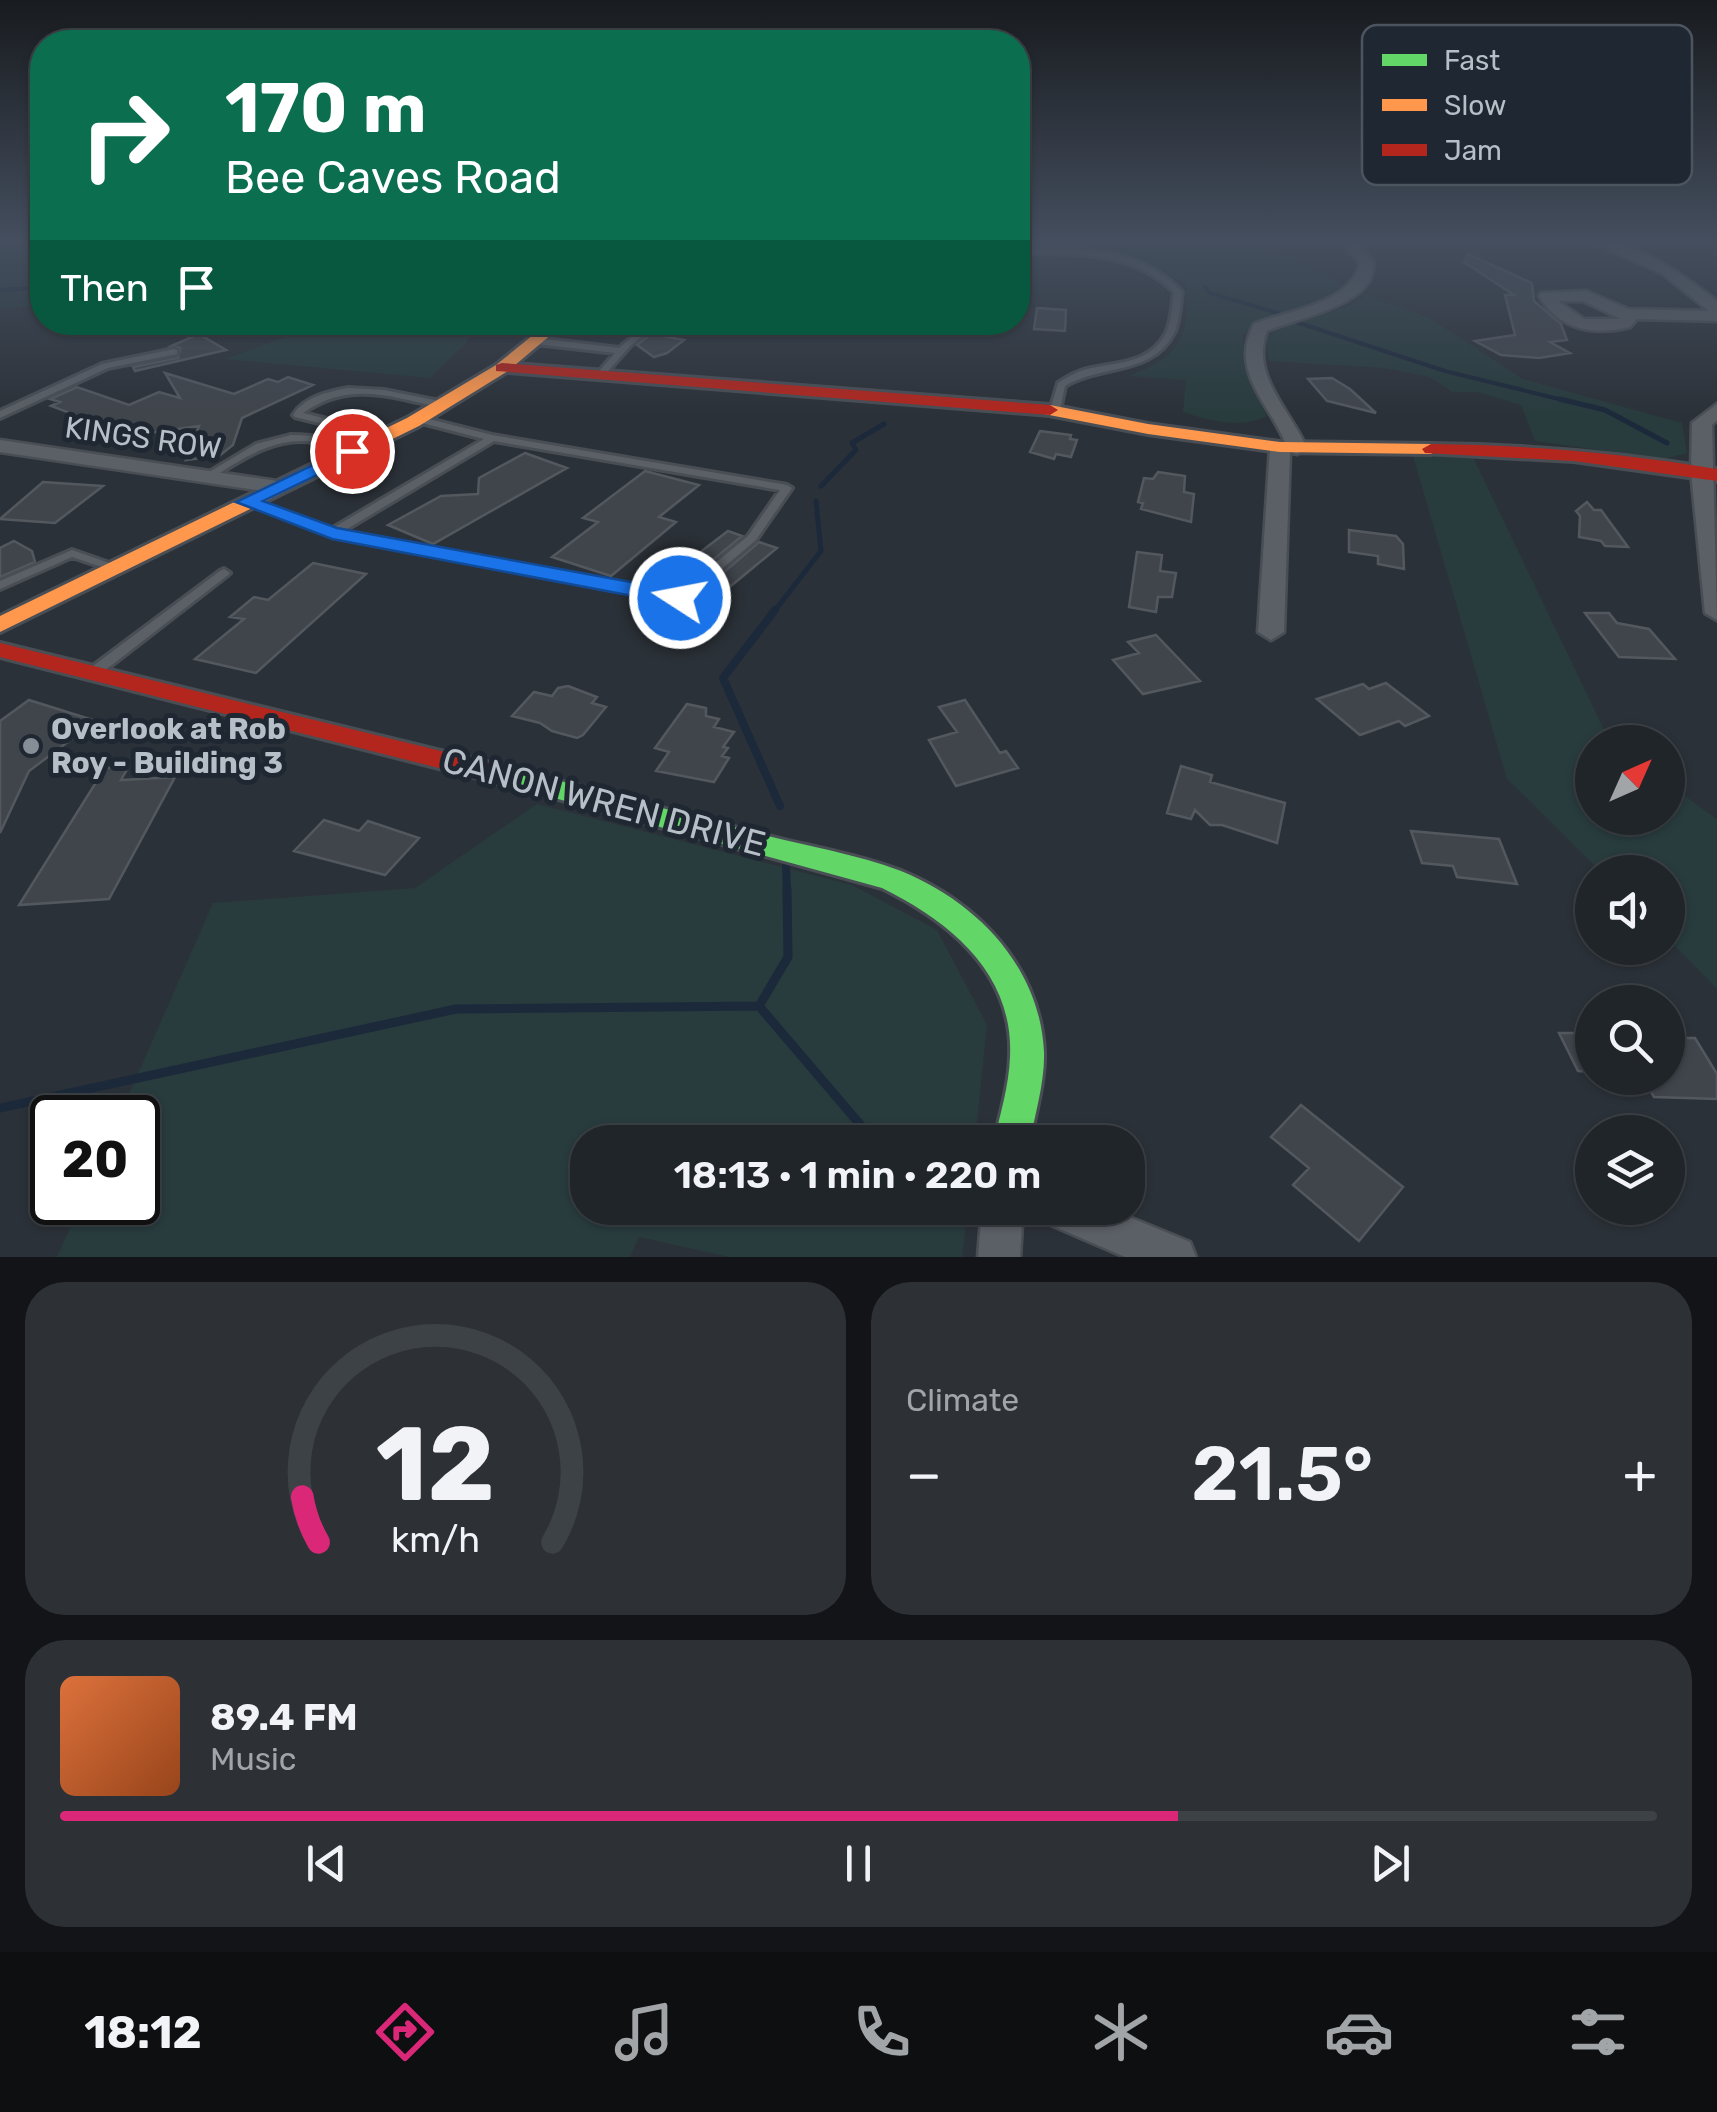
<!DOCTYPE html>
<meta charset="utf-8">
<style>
:root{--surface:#20252a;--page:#2d3136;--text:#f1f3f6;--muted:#a2a5a8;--line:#3d4247;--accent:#db2777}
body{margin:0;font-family:Rubik,sans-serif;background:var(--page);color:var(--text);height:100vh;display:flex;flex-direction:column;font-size:38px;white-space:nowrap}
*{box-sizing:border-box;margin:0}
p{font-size:32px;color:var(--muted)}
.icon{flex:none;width:55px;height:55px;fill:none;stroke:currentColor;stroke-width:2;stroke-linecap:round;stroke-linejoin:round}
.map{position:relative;height:1257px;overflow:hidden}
.side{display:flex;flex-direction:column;gap:25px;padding:25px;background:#121417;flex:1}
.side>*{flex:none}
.top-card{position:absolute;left:30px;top:30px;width:1000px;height:305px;border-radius:40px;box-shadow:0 2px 8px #0004,0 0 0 2px var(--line);background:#0b6e4f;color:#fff;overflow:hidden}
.needle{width:65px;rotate:45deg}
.fabs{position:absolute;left:1575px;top:725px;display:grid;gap:20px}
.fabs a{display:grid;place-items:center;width:110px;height:110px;border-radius:50%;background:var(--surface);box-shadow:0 2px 8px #0004,0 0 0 2px var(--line);font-size:50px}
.speed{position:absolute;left:30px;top:1095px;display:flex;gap:20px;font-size:50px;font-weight:700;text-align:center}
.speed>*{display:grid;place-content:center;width:130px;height:130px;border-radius:50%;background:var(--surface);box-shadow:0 2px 8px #0004,0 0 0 2px var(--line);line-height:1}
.speed .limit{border:5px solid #111;border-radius:15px;background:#fff;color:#111}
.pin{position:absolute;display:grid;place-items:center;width:85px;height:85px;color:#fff;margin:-42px;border:5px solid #fff;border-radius:50%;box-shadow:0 2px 10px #0007}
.me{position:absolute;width:110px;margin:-55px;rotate:281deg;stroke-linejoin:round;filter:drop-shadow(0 0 8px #0008)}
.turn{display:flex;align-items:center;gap:35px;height:210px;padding:0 30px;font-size:45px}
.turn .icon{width:130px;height:130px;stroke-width:2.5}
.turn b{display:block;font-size:70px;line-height:85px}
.then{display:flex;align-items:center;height:95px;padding:0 30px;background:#0003;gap:20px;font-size:38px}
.big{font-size:75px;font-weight:600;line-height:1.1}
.side .tile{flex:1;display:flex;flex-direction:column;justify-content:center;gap:15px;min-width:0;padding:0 35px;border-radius:40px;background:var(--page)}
.side .dial{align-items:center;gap:0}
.dial svg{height:260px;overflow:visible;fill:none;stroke:var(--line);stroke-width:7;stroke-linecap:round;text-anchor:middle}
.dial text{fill:var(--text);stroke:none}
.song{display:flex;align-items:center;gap:30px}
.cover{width:120px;height:120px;border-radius:15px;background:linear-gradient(135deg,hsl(20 70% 55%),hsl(20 70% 35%))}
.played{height:10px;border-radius:5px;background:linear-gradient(90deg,var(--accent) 70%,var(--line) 70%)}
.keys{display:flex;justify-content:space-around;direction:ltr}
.heat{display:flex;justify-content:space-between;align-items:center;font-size:55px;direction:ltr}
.side .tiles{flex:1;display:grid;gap:25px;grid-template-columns:1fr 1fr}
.tile:last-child{grid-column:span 2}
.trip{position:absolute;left:570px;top:1125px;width:575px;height:100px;border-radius:40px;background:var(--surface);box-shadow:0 2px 8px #0004,0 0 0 2px var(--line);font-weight:600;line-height:100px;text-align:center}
.dock{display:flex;height:160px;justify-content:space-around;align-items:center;background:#0d0f11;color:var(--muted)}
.dock .icon{width:70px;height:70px}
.dock .on{color:var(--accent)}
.dock b{font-size:45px;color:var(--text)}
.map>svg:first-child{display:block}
</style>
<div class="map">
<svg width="1717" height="1257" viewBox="0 0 1717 1257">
<rect width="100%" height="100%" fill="#2b3138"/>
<path fill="#283b3d" d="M1064,240H1256L1346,287C1312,307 1273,309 1242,335L1247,368L1267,416C1241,429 1209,421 1183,412L1186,380L1128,376C1179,358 1192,336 1185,283C1148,260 1107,250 1064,240Z
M0,247L42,249V306L0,308Z
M1367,295L1429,318L1523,379L1682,423L1687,453L1663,459L1535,441L1521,405L1477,392H1452L1430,377L1384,368L1269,361L1266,338C1298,313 1346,314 1367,295Z
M311,323V322L475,323L466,343L430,378L225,359L302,331Z
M1472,455L1610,742H1592V818H1668V784L1717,819V989L1668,939V872H1601L1507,779L1413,456Z
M537,804L852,885L937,930L987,1025L975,1142H588V1208H968L962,1257H729L639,1237L630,1257H57L81,1203L138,1202V1118L119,1117L213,903L415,888Z"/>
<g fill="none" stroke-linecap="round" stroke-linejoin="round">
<path stroke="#1c293a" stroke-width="4" d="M1205,287L1210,293L1278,313
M0,290L42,288
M1293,321L1445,371L1571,402"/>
<path stroke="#1c293a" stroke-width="5" d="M1560,399L1605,410L1667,443
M821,486L856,450L852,443L884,424
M773,613L821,551L816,501"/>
<path stroke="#1c293a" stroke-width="8" d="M775,610L723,678L780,806
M786,865L787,891"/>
<path stroke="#1c293a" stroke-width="9" d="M787,889L788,957L759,1006L875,1142
M0,1108L456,1009L759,1006"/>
</g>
<path fill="#40454c" stroke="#53585f" stroke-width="2.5" d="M1468,254L1532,283L1534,301L1561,324L1567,340L1550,342L1570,353L1539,358L1501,355L1475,341L1515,335L1505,295H1514L1464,262Z
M1037,308L1066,310L1065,331L1034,329Z
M199,334L226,350L135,371L133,367L178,358L180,348L171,346Z
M651,334L684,340L667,353L654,357L637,345Z
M165,373L234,394L268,379L278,382L288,377L313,385L242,418L233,445L219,456L186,460L199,426L150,433L132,431L110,428L51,406L60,402L50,399L77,387L129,405L159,392L180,398Z
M1332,378L1350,389L1376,413L1327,401L1308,379Z
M1040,431L1071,435L1070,439L1077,440L1071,457L1056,454L1054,459L1030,452Z
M525,453L567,468L433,544L388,525L441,496L478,494L479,478Z
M645,471L699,485L659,517L676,522L611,576L552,557L598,522L583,518Z
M1158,472L1185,476L1184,492L1194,494L1191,522L1141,509L1143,503L1138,502L1144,478L1153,479Z
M43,482L103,486L55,523L0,519Z
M1587,502L1594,510H1601L1628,547L1605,546L1601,541L1579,537L1580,516L1576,511Z
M1349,530L1396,536L1403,544L1404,569L1378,564V556L1349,552Z
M728,531L742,536L691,578L674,572Z
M14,541L32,551L35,562L0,577V548Z
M759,542L777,548L726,590L710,584Z
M1137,552L1162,555L1160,571L1176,573L1172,597H1158L1156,612L1129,607Z
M313,563L366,574L256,673L195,659L244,619L230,617L254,597L268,600Z
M1585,613H1609L1617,623L1649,629L1675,659L1619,657Z
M1156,635L1200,681L1143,694L1113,660L1139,653L1128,642Z
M1386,683L1429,716L1405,726L1399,721L1360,735L1317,699L1363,684L1369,689Z
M568,686L597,697L592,703L606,707L583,735L577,738L552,731L540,723L512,716L534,692L552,696L558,688Z
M29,700L96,721L29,771L0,833V721Z
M965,700L1000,753L1006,751L1018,768L956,786L929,740L957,732L939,707Z
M687,704L706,708V716L719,719L714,727L734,732L723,747L728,748L722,756L729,758L714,782L656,771L669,752L655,748Z
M129,766L121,780L175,777L109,899L19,905L105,768Z
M1181,766L1212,775L1210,782L1285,803L1277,843L1222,825H1210L1195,810L1191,819L1167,813Z
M324,820L359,831L368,821L419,838L385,875L294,851Z
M1411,831L1499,839L1517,884L1457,877L1453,866L1422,863Z
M1559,1033H1592V1072L1578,1071Z
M1668,1038H1695L1717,1074V1099L1654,1097L1643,1078H1668Z
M1301,1105L1403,1187L1359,1241L1293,1185L1309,1168L1271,1137Z"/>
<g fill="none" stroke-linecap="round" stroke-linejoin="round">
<g stroke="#494e55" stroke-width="6">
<path id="lane" d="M1018,249C1076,249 1139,245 1182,292C1180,305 1180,319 1175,331C1154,376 1101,364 1065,386L1060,410L1058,412H1052L1050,410L1058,383C1067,377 1076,372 1087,369C1117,362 1150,364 1166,333C1172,320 1172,306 1174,292C1132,250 1074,254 1018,253Z
M607,322H626L651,329L631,345L602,378L599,379L595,376L615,353L537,344L533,341L537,338L619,348L640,330Z
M174,349L177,350V354L108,368L0,418V411L102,364Z
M348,388L384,390L439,401L444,404L439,407C389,396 348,381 303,413L387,434L389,436L384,439L295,417L293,415C304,397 327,392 348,388Z
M417,416L492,435L787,485L792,488L756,540L684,601L680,602L332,536L243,502L248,499L252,500L331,529L484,439L414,421L412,419ZM494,441L780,490L748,536L678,594L342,532Z
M291,435C313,435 337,439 356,450L351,453C338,449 326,444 313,442C274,436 241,460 210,479L206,480L201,477L256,444Z
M72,550L115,565L117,567L111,570L72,557L0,589V581Z
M224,569L230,573L228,575L99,675H89L87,672L89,669L220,571Z"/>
</g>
<g stroke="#494e55" stroke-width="5">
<path id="street" d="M1340,240H1355L1373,261C1380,304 1297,318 1267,331C1250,375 1290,410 1307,448L1297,454L1290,452L1284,632L1271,640L1258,632L1270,447L1273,443L1285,442C1268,402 1229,370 1254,324C1288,310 1349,305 1360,264Z
M1589,240C1637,240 1680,273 1717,301V321L1637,319L1630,327C1594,336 1559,330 1539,296L1541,293L1586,291L1628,309L1709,311L1663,274ZM1558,301H1583L1621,319H1584Z
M1717,404V420L1712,425L1717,620L1705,613L1691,472L1692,423Z
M0,440L277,481L288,487L277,493L0,452Z
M982,1208H1023L1020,1257H978Z
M1038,1208H1107L1190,1242L1196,1257H1125L1044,1222Z"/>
</g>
<g stroke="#494e55" stroke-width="6">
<path id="fast" d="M502,766C588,788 674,811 760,834C806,846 856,854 901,871C977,902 1040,967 1044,1052C1045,1082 1035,1113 1030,1142H994C1000,1114 1009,1086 1010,1057C1014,974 951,922 882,888L493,781L489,775L493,769Z"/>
</g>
<g stroke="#494e55" stroke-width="6">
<path id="slow" d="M549,322H566L508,371L419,426L0,632V616L407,418L496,365Z
M1050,405L1148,424L1280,442L1431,444L1440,449L1431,454L1280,452L1148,434L1044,414L1042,410Z"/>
</g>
<g stroke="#494e55" stroke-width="6">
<path id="jam" d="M502,363L1050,405L1058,410L1050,415L496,371V365Z
M1431,444C1527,445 1622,453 1717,469V481L1574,461L1425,453L1422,449Z
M0,643L502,766L511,769L515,775L511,781L502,784L0,657Z"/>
</g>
<use href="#lane" fill="#5b6066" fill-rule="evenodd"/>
<use href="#street" fill="#5b6066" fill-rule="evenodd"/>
<use href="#fast" fill="#63d668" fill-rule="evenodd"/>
<use href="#slow" fill="#ff974d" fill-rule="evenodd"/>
<use href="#jam" fill="#b3261e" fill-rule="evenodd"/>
</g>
<linearGradient id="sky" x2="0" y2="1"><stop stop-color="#181b1f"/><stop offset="0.58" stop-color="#444e5e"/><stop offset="1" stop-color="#444e5e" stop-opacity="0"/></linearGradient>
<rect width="1717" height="416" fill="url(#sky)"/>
<path fill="#1a73e8" stroke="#114b97" stroke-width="2.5" d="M352,446L359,447V455L263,501L337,528L680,591L691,598L680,605L332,539L236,502Z"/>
<circle fill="#858d96" stroke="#1f2832" stroke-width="4" cx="31" cy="746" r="10"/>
<g text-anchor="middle" stroke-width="10" stroke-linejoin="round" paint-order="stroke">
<g font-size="30" fill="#b6bec8" stroke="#1f2832">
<text transform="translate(143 438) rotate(8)" y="10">KINGS ROW</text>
</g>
<g font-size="30" font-weight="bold" fill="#b6bec8" stroke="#1f2832" text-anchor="start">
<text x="51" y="739">Overlook at Rob<tspan x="51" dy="34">Roy - Building 3</tspan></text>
</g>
<g font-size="35" fill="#b6bec8" stroke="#1f2832">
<text transform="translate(604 802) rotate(15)" y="12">CANON WREN DRIVE</text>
</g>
</g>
<rect x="1362" y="25" width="330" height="160" rx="15" fill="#1f2832" stroke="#4c555f" stroke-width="2.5"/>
<rect x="1382" y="54" width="45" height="12" fill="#63d668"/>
<rect x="1382" y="99" width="45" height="12" fill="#ff974d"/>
<rect x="1382" y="144" width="45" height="12" fill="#b3261e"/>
<g font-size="28" fill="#b6bec8">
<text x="1444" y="70">Fast</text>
<text x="1444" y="115">Slow</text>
<text x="1444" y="160">Jam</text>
</g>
</svg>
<div class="fabs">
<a><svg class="needle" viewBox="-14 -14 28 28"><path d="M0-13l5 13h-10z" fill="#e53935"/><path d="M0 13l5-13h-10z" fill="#a2a5a8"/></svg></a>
<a><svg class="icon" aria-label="sound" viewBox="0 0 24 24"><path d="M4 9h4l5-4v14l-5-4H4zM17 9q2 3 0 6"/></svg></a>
<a><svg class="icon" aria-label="search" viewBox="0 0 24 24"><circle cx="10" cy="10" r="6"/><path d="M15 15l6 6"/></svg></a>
<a><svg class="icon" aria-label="layers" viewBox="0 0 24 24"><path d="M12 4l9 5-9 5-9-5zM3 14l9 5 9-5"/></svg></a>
</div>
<div class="speed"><div class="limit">20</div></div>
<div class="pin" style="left:352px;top:451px;background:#d93025"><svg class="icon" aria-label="arrive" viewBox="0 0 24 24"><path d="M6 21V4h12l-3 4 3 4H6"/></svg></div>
<svg class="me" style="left:680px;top:598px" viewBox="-20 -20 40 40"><circle r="17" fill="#1a73e8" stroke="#fff" stroke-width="3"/><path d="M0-11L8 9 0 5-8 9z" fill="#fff"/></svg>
<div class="trip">18:13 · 1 min · 220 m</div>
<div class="top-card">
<div class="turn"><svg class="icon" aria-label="right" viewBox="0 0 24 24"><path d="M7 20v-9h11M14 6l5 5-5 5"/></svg><div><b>170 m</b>Bee Caves Road</div></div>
<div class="then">Then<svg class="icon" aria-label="arrive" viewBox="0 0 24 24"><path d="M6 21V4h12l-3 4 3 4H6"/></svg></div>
</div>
</div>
<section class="side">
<div class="tiles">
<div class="tile dial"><svg viewBox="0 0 100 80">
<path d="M14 69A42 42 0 1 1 86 69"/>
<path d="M14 69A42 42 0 0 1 9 55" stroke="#db2777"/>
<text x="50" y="56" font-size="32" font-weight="700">12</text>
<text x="50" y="72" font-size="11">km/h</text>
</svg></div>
<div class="tile"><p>Climate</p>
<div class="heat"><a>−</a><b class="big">21.5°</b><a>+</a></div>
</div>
<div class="tile">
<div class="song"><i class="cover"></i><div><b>89.4 FM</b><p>Music</p></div></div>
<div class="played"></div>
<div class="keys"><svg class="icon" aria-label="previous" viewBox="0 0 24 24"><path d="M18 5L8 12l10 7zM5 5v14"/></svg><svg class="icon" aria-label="pause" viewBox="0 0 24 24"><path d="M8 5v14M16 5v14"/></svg><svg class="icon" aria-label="next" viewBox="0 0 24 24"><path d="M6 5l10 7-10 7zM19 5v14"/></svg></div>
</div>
</div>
</section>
<nav class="dock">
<b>18:12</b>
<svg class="icon on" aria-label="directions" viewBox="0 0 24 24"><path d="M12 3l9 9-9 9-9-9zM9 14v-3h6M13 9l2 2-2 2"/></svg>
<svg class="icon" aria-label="music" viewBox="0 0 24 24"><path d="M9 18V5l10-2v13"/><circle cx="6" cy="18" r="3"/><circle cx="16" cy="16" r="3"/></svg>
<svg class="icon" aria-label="phone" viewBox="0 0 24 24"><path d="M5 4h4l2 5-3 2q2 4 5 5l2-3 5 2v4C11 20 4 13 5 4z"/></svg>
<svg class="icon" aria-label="climate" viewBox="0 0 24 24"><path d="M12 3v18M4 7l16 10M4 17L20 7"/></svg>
<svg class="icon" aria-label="car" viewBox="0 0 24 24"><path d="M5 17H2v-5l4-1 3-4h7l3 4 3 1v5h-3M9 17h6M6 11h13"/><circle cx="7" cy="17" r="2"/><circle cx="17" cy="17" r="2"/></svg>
<svg class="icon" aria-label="filters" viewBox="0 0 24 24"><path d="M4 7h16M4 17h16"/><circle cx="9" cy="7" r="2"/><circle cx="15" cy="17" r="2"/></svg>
</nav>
